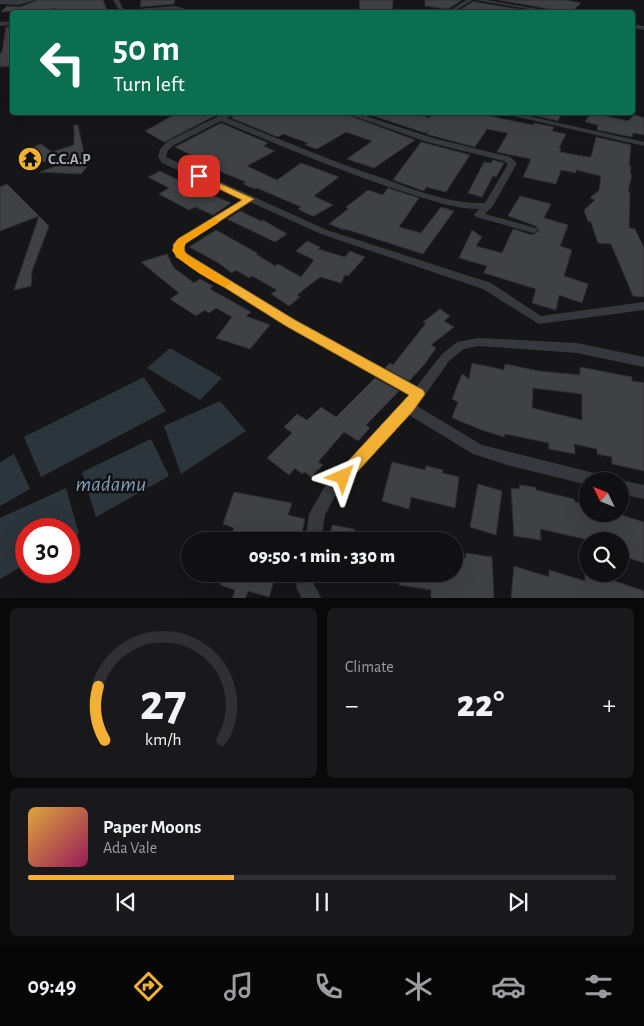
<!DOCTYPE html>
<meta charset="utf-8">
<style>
:root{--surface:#101012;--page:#19191b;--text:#f1f3f6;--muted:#9c9d9f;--line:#303032;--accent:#f2b134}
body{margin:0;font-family:"Alegreya Sans",sans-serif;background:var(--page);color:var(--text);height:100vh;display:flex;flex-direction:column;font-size:19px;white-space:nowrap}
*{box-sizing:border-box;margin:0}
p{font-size:16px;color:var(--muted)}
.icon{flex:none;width:28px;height:28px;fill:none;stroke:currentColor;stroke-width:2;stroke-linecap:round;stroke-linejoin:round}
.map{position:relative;height:598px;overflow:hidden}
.details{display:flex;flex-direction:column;gap:10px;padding:10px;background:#09090a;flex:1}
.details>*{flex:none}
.guide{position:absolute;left:10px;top:10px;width:625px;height:105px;border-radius:5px;box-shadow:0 5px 20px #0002,0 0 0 1px var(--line);background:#0b6e4f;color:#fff;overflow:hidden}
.needle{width:32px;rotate:313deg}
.controls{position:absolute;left:579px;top:472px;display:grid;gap:10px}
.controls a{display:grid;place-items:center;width:50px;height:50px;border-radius:50%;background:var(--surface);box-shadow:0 5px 20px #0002,0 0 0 1px var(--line);font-size:25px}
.speed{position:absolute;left:15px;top:518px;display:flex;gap:10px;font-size:25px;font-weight:700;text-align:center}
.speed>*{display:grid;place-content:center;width:65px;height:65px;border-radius:50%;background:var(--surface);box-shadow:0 5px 20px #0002,0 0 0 1px var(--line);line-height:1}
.speed .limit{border:8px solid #d22;background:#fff;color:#111}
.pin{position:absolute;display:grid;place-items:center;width:42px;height:42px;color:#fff;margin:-21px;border-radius:10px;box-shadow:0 2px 8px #0006}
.me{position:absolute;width:55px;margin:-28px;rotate:43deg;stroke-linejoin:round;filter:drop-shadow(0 0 4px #0008)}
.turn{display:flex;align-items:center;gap:18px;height:105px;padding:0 20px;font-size:22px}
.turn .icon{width:65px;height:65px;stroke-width:2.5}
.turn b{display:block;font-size:35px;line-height:42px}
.big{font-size:38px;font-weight:800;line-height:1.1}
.details .tile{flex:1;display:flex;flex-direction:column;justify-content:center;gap:8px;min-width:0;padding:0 18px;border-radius:8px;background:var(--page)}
.details .dial{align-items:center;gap:0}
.dial svg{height:130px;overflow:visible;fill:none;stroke:var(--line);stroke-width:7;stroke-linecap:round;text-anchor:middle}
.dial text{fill:var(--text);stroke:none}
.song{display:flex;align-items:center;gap:15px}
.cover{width:60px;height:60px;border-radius:8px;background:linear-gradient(135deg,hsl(40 70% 55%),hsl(330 70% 35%))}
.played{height:5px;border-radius:2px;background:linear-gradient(90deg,var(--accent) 35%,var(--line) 35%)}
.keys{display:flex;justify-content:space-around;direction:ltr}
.heat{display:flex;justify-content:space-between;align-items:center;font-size:28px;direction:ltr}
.details .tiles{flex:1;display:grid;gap:10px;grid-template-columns:1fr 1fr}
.tile:last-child{grid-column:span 2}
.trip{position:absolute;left:181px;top:532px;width:282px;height:50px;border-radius:25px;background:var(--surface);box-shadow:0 5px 20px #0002,0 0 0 1px var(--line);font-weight:800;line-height:50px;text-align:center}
.tab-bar{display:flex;height:80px;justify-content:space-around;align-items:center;background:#060607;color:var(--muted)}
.tab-bar .icon{width:35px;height:35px}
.tab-bar .selected{color:var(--accent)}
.tab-bar b{font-size:22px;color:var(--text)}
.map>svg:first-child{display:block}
</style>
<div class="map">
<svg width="644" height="599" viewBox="0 0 644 599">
<rect width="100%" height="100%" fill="#161618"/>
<path fill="#2c353c" d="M170,348L222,378L200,400L147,368Z
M144,377L166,411L41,477L24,437Z
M220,401L246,431L181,474L164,426Z
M151,439L169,476L96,517L82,472Z
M14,454L30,489L0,506V462Z
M66,488L79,534L69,540V529H26V564L0,579V518Z"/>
<path fill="#404145" stroke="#303034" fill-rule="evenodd" d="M38,0H103L107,10L55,12L57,8L33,12L30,10L1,12L7,6L20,7Z
M141,0H175L174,4L140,7Z
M360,0H393L392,12H359Z
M425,0H462L448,9L425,6Z
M498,0H565L581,3L571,12H557L555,10Z
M474,1L475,2L537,12L458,11Z
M6,27H12V66L0,67V53H2Z
M179,112H222L164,142L145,131Z
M239,112H340L415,140L374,168L347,159L372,141L346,132L317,149L305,145L308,143L283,134L278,137L231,118Z
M362,112H410L429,118L436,112H470L533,125L534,123L554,127L552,131L566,134L559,148L561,149L560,152L588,157H591L596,137L631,145L629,166H631L630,174L632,175L628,191L630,192L629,228L635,229L644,248V297L633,296L611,244L598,243L591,222L588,221L584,210L595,200L590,198L599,190L601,176L576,170V173L561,170L556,184L523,177L531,159L497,152L508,133L487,129L475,147L426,134L429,130L425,133Z
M539,112H562L558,121L537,116Z
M591,113L628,121L634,115L644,118V135L633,133L632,137L597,130L598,125L585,122Z
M221,123L268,143L263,146L275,151L247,166L277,180L301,163L339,177L314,196L333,205L314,216L310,215L298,209L301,207L257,188L255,189L243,184L246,182L194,161L199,159L175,147Z
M74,125H78L87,167L81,174L40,172L61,164L60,159L40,162L39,159L26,150L41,144L52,152L74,145Z
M421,142L470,155L446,192L426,187L424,191L393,180Z
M493,160L504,163L496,177L493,176L482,197L468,193L484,162L491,163Z
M160,171L191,186L231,203L213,215L195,207L189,210L159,194L169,188L148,177Z
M7,184L49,226L32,271L31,286L14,290L39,216L0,231V187Z
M388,188L419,198L399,227L421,233L441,207L454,211L423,254L345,229L344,230L329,224L348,209L346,207L368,190L383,195Z
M520,196L551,204L544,218L568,225L560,246L572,250L564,276L588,284L582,303L559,295L556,310L532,303L536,289L484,273L487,266L459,258L472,230L482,237L476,246L502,253L513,229L532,235L539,231L536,226L508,216Z
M240,211L261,221L263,220L287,234L275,242L227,219Z
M216,230L257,253L256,254L275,266L278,264L301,277L314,260L296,251L307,241L320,247L318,249L345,257L350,251L365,257L348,276L345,275L341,283L320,277L297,295L300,297L289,306L271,294L277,290L252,276L249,278L236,270L232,273L217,262L189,247Z
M167,254L174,268L194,283L200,279L213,286L210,289L251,312L246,316L270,325L250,349L216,338L232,317L216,308L209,313L205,310L196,316L170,299L179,293L141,262Z
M440,309L450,316L444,321L454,327L431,345L436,348L424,365L409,381L385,368L390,363L393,365L426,323L423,322Z
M472,363L504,370L505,364L539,371L580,375V367L632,377V381L644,383V471L612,464V457L597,454V449L574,444L575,454L549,449V443L505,434L504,437L482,430L452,418L458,402L452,399L462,374L469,379ZM533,388L582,394V420L532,408Z
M375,378L399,391L366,425L370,428L358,441L344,432L318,462L323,465L311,477L305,472L302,474L295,468L289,475L267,458L292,433L284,427L297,414L307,420L321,407L336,417Z
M392,462L425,470L426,466L443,470L442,473L459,477L455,508L411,497L409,509L382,501Z
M478,484L502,491L496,535L470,527Z
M519,485L535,487L536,490L574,499L575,502L588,505V514H618L644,522V563L620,555V541H585V539L540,529L541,540L514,536L511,488L520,489Z
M234,492L292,503L288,515L305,519L300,541H229L234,528L223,524Z
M332,525L354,529V531L380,535L379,541H329Z
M466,553L492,557L494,599H431V590L399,585V574H455V556L465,558Z
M514,566L549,577V570L585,581V571L588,574H594L644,591V599H511Z
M225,574H276L269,597L248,591L245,599H232L235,590L220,585Z"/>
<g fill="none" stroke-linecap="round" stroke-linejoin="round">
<path fill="#37383d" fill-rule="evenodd" d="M0,0H36L19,5L0,4Z
M113,0H119L124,10L175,6L183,8L188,12H182L175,10L114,12L119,10Z
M466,0H473L453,12H447Z
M475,0H487L555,12H545Z
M12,21V25L0,26V22Z
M632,24L644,26V30L632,28Z
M227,112H237L227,118C279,139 331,161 385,179C417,191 451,204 485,203L508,164L504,161L427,142L342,112H354L433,138L510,157L517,163L493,206L485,214L536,228L538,230L536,232L533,233L476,217L474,215L479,209C456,209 433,201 411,194C347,174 284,147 221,121L174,145L168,150L166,157L327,230L491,283L541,316L644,302V310L539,324L483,289L321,234L250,202L183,246L185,252L294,320L416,387L442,354L457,342L478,338L577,343L644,357V367L577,353L478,346L464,349L450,360L417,406L482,445L598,474L603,476L605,481H588V485L507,465L473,454L409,415L335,496L325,515L321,541H305L309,514L325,486L409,395L286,326L175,254L173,245L178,239L243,199L162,163L158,157L160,149L168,141Z
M496,112H511L644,142V146Z
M620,480L644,485V499L620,494V481H617Z
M299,574H315L314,585L322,599H302L296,587Z"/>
</g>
<path fill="#f2b134" stroke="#9d7322" d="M199,174L254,199L186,243L184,245L185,253L295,320L423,390L425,394L413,411L348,482L343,484L338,482L335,477L338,472L409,395L286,326L176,257L173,245L178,239L242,200L196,178V175Z"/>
<path fill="#f59e0b" d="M215,218L218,219V223L186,243L183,250L190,257L229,281L231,283L225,287C213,283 177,261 172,250L178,239Z"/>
<defs>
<g id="temple-disc" transform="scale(1.25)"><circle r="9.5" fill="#f2b134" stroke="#111113"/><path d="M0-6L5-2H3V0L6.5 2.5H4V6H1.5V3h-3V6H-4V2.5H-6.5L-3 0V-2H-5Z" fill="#111"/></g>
</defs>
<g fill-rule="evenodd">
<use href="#temple-disc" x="30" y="159"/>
</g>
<g text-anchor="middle" stroke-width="5" stroke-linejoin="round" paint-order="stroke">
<g font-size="15" font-weight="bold" fill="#a8adb8" stroke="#111113" text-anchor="start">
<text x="48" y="164">C.C.A.P</text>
</g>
<g font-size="22" font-style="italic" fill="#7f9bb3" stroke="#111113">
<text x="111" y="491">madamu</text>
</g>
</g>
</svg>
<div class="controls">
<a><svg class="needle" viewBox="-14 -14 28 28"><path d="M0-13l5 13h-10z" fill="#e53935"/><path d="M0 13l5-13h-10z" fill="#9c9d9f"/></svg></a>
<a><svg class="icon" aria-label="search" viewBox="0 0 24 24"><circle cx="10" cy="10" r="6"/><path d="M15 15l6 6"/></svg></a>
</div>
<div class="speed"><div class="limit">30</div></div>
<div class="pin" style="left:199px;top:176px;background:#d93025"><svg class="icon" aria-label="arrive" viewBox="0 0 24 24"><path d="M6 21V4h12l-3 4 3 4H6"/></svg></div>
<svg class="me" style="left:343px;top:477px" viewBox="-20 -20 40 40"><path d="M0-17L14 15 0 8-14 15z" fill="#f2b134" stroke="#fff" stroke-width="4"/></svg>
<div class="trip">09:50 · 1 min · 330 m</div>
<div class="guide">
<div class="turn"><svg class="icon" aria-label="left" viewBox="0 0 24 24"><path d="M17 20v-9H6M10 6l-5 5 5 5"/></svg><div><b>50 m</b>Turn left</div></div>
</div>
</div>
<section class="details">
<div class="tiles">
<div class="tile dial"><svg viewBox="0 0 100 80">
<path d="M14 69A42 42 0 1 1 86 69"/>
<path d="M14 69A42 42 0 0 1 10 36" stroke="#f2b134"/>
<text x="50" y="56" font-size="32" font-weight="700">27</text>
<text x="50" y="72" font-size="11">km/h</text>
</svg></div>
<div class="tile"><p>Climate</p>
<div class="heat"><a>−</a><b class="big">22°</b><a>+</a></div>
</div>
<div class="tile">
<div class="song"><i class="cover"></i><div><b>Paper Moons</b><p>Ada Vale</p></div></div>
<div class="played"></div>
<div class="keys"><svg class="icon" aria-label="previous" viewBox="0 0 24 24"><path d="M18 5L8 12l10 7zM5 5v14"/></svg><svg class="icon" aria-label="pause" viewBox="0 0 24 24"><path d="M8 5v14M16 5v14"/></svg><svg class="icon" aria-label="next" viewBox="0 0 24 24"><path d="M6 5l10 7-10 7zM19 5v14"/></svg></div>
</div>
</div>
</section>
<nav class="tab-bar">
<b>09:49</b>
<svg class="icon selected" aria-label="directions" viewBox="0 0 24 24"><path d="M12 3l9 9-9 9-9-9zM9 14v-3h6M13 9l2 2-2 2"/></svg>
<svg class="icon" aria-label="music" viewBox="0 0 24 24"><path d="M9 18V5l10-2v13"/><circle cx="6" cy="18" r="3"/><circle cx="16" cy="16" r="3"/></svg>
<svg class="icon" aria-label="phone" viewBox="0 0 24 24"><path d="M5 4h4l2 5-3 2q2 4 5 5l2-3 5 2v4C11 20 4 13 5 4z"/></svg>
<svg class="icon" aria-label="climate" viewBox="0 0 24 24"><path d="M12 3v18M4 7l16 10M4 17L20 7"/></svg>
<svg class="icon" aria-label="car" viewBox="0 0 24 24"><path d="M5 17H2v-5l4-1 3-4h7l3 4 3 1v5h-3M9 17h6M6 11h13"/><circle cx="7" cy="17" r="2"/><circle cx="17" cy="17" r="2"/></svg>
<svg class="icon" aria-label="filters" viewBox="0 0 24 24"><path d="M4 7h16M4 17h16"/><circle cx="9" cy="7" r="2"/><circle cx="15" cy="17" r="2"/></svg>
</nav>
